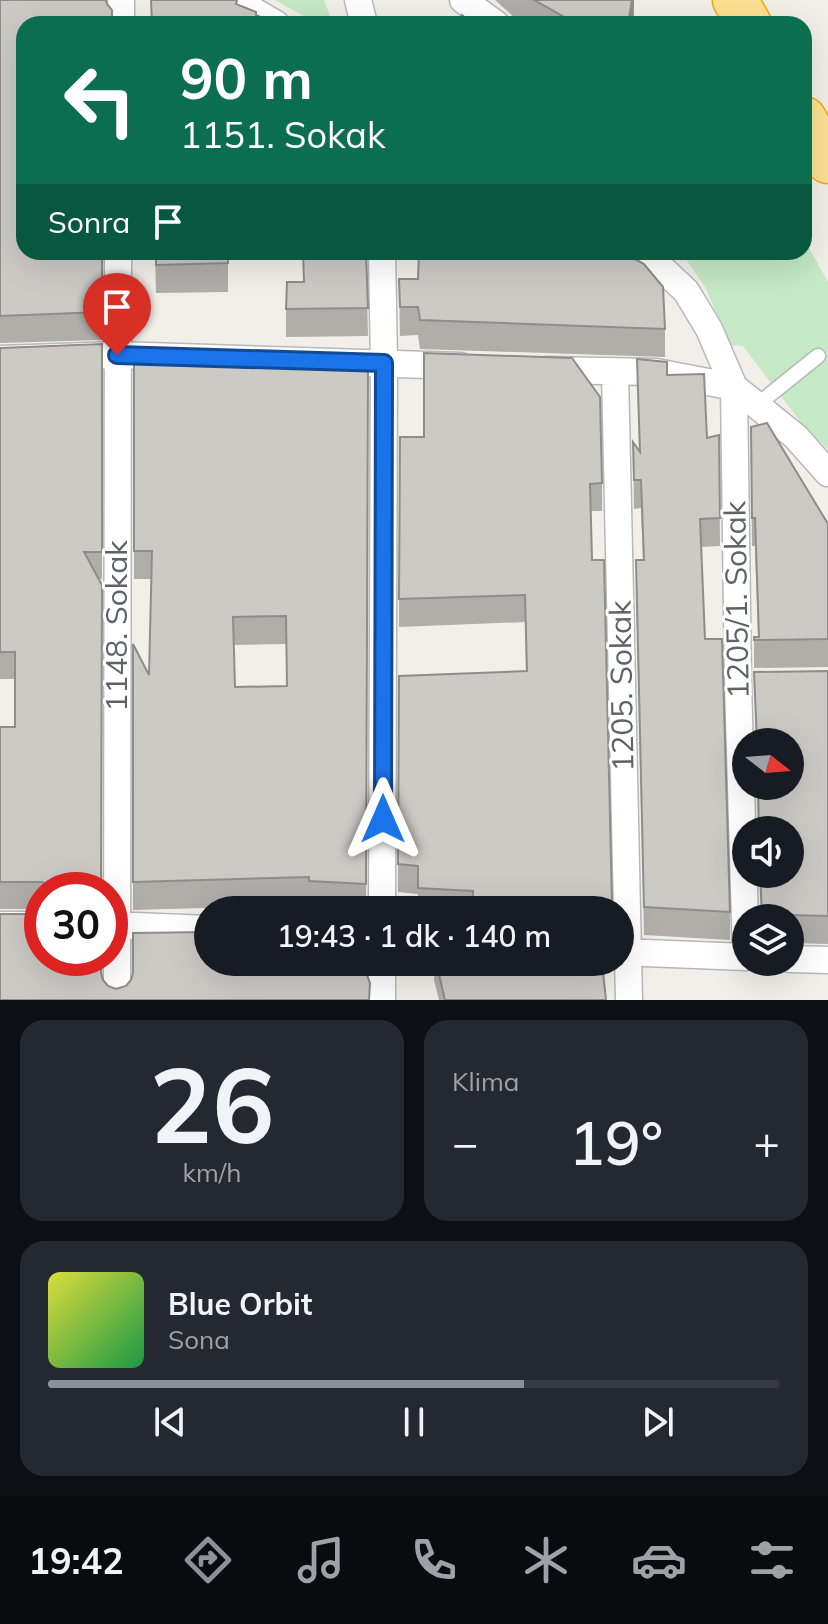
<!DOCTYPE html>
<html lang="tr">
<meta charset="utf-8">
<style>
:root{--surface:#171b24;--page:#242831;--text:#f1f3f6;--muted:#9ea1a6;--line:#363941;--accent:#8c9099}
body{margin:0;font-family:Mulish,sans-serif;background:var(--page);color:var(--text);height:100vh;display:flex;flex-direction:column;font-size:30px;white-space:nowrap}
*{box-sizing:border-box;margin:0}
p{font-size:26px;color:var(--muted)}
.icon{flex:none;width:44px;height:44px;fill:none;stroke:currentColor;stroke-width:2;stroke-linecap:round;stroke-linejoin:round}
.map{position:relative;height:1000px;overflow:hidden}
.details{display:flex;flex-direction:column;gap:20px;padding:20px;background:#0d0f14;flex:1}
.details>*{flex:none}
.banner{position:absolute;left:16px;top:16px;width:796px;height:244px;border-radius:24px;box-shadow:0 8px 32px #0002;background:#0b6e4f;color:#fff;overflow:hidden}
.needle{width:52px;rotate:107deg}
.fabs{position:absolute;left:732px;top:728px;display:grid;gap:16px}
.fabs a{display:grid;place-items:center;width:72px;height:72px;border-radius:50%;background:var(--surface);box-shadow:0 8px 32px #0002;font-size:40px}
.speed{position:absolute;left:24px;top:872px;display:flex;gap:16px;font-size:40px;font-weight:700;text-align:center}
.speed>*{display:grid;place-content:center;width:104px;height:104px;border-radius:50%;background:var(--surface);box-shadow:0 8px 32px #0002;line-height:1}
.speed .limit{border:12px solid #d22;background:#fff;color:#111}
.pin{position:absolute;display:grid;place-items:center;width:68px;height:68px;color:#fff;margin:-82px -34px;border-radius:50% 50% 50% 0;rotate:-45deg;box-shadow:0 0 8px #0007}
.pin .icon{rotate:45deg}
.me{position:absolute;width:88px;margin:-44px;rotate:0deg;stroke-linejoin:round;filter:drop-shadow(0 0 6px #0008)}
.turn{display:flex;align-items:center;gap:28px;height:168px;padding:0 32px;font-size:36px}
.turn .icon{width:104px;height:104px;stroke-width:2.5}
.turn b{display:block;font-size:56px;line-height:68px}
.then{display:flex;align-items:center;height:76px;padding:0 32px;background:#0003;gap:16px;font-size:30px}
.big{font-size:60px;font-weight:600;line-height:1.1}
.details .tile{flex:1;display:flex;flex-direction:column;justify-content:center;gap:12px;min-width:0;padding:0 28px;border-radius:24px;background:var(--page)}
.details .dial{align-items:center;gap:0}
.dial b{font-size:104px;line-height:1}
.song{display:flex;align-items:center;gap:24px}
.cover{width:96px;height:96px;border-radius:12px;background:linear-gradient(135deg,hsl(60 70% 55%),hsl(140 70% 35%))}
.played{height:8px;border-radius:4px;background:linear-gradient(90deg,var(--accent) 65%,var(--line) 65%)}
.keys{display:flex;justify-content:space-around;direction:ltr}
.heat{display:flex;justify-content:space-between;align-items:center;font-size:44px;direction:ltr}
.details .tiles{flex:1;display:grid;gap:20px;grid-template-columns:1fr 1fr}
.tile:last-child{grid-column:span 2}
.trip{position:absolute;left:194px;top:896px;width:440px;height:80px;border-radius:40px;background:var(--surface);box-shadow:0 8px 32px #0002;font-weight:600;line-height:80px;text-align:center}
.menu{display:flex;height:128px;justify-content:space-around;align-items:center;background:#090b0e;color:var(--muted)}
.menu .icon{width:56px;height:56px}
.menu .active{color:var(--accent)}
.menu b{font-size:36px;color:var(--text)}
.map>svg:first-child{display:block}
</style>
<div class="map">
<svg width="828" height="1000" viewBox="0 0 828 1000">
<rect width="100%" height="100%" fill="#f1efe8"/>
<path fill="#c5e8c5" d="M275,0H324L333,24H318Z
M804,239L828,282V449L803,425L743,346L731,345L705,287L681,252H804Z"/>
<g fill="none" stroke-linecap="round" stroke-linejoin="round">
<g stroke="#b5b8bc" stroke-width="17">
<path id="lane" d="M757,405L818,356"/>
</g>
<g stroke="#b5b8bc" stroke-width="29">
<path id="street" d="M235,0L276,24
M358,0L364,24
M463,0L496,24
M121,24V0
M382,252L384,363L382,910
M0,359L117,355L460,366
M547,370L656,372L734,387L796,437L828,473
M615,372L629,1000
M0,925H42
M110,925L208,929
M620,952L746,957L738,684L734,387L709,329L686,291L656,263L638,252
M790,959L828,960
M382,962V1000
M117,1000L118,252"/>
</g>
<g stroke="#f9ab00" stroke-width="47">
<path id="highway" d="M735,0L749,24
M804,119L828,161"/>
</g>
<use href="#lane" stroke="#fff" stroke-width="14"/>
<use href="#street" stroke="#fff" stroke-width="26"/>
<use href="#highway" stroke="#fde293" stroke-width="44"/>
</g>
<path fill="#afaea9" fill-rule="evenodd" d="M0,0L24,24L102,252V340L0,343Z
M495,0H634V17L633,24H526L515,18Z
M155,252H366L368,336L286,337V309L303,282V255L228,257V292L156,293Z
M399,279L665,329V357L420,349L418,335L400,336Z
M102,344V579H99L102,585L101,890H42V909H0V727H15V679H0V348Z
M637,359L667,375L707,438L719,435L720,546L701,547L705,639L730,912V940L644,935L636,588V560H643L641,508L634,509L633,442L639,450Z
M134,360L368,371L366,910L309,909V905L133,910V644L149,675L152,579H134ZM286,644V686L235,687L234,645Z
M751,427L828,524V667L754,668V637H758L755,546H752Z
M400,437L602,483V511H591L592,560H604L612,910H418V894L398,892L399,676L526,671L525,622L399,627Z
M828,671V944L790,943V918H761L760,874H790V830H758L757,786H790V742H756L754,672Z
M434,962H602L606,1000H439L434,980Z"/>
<path fill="#8f8d8a" d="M632,0H634L633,24H628Z"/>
<path fill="#cccac5" stroke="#8f8d8a" stroke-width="2" fill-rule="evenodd" d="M0,0H106L107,4L112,10V24H24V252H102V312L0,316Z
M151,0H237L236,4L256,12V15L275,24H152Z
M534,0H632L628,24H577Z
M462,15L473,24H455Z
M156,252H228V263L156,265Z
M303,252H366L368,308L286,309L287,282H304Z
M419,252H622L644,264L663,287L665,329L420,320L418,307H400L399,279H418Z
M102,344V552H84L102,585L101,884L52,886L42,882H0V727H15V652H0V348Z
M424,353L572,358L600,397L602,483L590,484L592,560H604L612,905H609V909L473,901V891L418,888V866L398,864L399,676L527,671L525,595L399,599L400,437H424Z
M286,357L368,371L366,884L309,881V877L133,882V644L149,675L152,551H134V360ZM286,616L287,686L235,687L233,617Z
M637,359L667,362V375L704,374L707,438L719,435L720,518L700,519L705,639H722L730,912L644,907L636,560H644L641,480H634L633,442L640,452Z
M767,423L828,524V639L754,640V637H759L755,518H752L751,427Z
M828,671V916L790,915L782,918H765V915H762L760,874H790V830H759L758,786H790V742H757L754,672Z
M0,914H37V935H42V958H101V973L103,980L108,986L116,989L126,986L131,980L133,973V933L208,932V962H366V973L370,983L369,1000H0Z
M436,962H602L606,1000H445Z"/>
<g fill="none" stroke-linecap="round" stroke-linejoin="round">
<g stroke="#114b97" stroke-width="20">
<path id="route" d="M117,355L384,363L383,819"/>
</g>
<use href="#route" stroke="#1a73e8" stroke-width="14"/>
</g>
<g text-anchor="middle" stroke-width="6" stroke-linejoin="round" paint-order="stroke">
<g font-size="30" fill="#5f6368" stroke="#fff">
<text transform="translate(737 600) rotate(-91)" y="10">1205/1. Sokak</text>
<text transform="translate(117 626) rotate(-90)" y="10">1148. Sokak</text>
<text transform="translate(622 686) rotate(-91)" y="10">1205. Sokak</text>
</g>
</g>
</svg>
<div class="fabs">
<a><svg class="needle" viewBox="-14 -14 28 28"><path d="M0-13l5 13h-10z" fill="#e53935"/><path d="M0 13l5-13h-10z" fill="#9ea1a6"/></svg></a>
<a><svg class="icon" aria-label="sound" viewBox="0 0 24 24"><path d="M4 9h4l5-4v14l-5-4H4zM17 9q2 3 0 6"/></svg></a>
<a><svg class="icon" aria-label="layers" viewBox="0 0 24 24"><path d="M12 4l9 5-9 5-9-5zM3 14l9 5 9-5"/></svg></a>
</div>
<div class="speed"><div class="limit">30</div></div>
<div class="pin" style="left:117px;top:355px;background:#d93025"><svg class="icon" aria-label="arrive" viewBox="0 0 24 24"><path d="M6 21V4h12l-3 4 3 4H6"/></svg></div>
<svg class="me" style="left:383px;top:819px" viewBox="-20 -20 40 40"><path d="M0-17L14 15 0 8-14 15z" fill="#1a73e8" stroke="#fff" stroke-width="4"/></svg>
<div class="trip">19:43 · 1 dk · 140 m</div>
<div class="banner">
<div class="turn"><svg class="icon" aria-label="left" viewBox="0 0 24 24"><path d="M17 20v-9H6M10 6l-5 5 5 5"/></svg><div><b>90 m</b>1151. Sokak</div></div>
<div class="then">Sonra<svg class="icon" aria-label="arrive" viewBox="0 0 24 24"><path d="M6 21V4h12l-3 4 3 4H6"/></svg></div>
</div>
</div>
<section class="details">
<div class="tiles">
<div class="tile dial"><b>26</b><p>km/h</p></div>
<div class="tile"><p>Klima</p>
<div class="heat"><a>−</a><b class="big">19°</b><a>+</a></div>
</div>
<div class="tile">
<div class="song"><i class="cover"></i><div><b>Blue Orbit</b><p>Sona</p></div></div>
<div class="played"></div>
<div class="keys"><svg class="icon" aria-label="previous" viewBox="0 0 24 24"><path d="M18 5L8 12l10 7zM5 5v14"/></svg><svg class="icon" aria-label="pause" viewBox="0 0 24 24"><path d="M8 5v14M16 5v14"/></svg><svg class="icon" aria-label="next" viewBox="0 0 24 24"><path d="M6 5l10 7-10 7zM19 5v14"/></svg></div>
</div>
</div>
</section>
<nav class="menu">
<b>19:42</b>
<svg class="icon active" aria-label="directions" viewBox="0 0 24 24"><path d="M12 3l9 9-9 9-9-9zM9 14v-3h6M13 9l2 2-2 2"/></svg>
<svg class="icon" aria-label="music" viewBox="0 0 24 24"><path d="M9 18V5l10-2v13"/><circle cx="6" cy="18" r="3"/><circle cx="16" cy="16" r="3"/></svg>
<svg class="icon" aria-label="phone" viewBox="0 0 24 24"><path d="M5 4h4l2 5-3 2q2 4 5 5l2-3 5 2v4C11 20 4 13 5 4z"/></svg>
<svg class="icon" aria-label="climate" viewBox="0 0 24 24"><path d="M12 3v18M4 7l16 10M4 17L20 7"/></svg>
<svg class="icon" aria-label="car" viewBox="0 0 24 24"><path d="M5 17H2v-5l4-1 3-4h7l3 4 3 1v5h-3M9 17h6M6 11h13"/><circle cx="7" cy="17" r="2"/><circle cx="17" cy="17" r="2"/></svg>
<svg class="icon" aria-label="filters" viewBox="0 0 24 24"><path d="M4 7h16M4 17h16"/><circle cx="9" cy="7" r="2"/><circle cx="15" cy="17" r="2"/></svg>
</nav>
